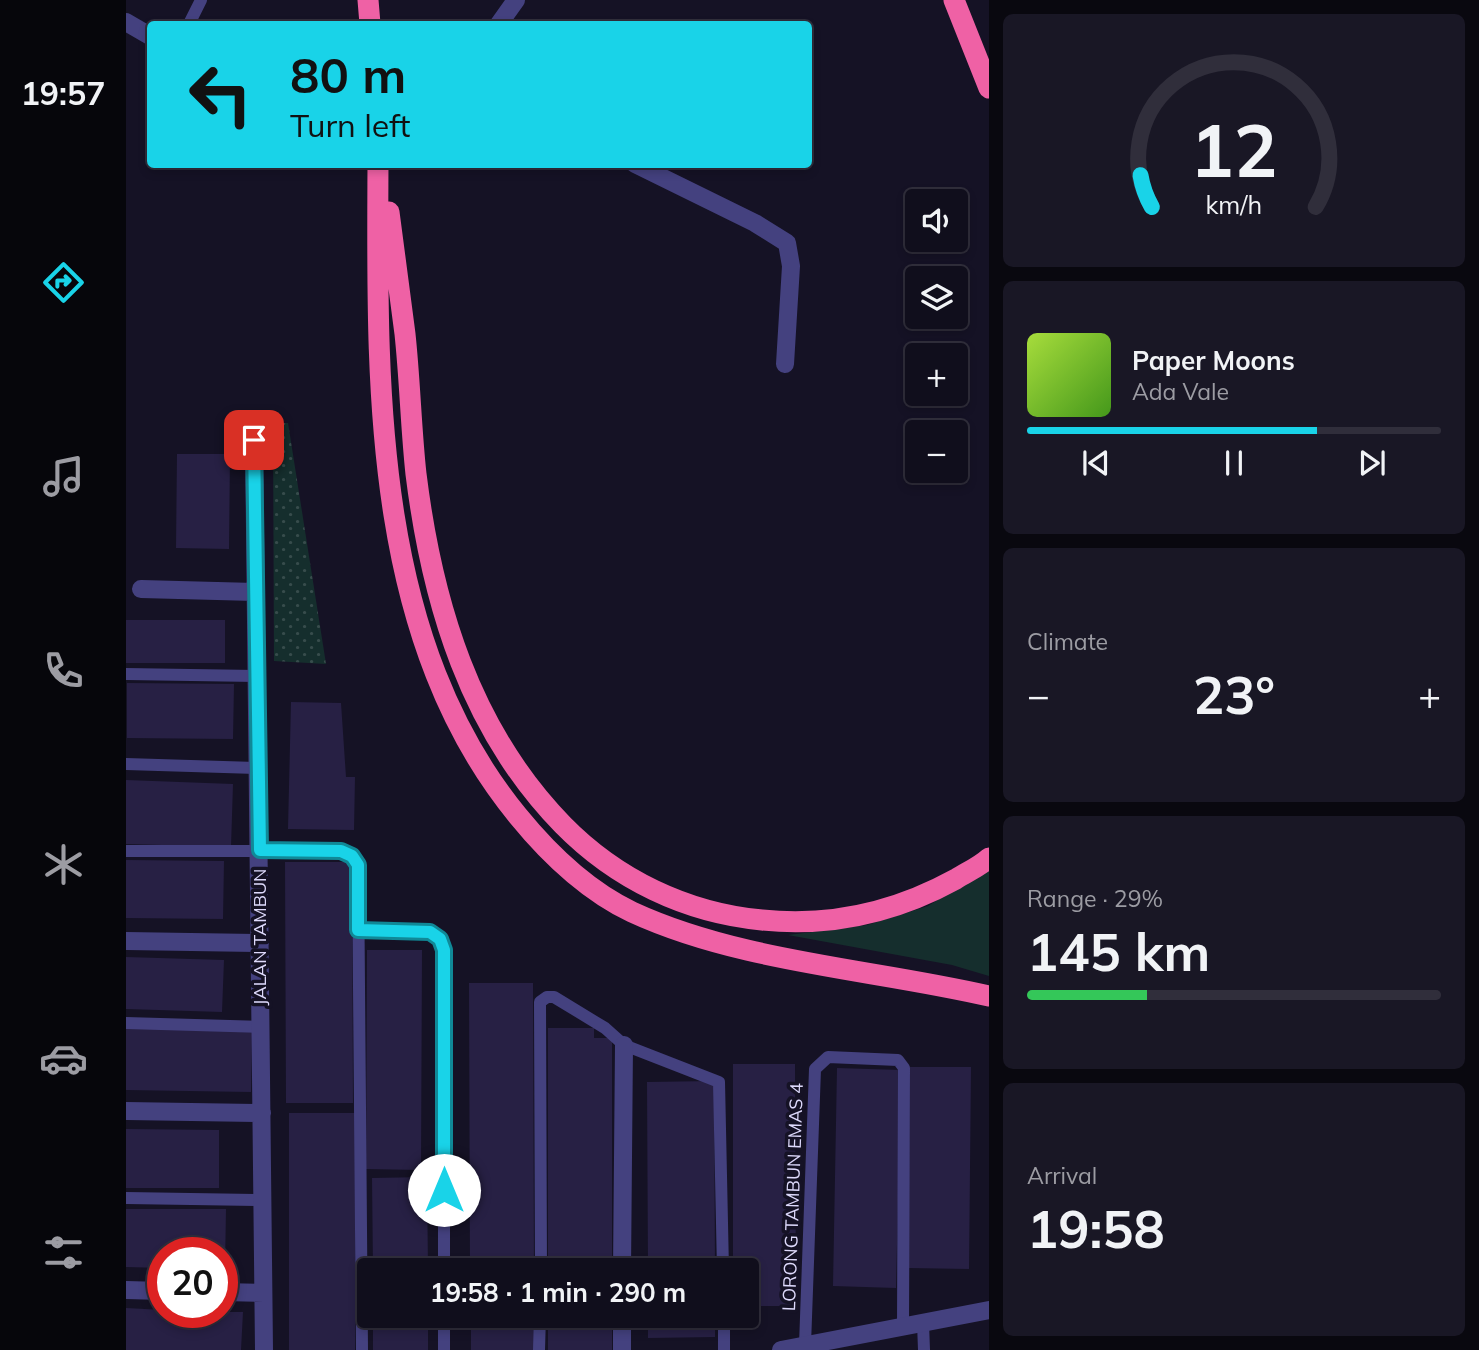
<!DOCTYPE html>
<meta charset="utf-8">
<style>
:root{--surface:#100e1c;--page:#191725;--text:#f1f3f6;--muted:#9c9ca3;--line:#302e3b;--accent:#19d3e8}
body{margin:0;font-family:Mulish,sans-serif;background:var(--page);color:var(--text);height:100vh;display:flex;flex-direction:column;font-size:26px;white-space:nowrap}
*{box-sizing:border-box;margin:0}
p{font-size:23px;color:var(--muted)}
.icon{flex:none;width:38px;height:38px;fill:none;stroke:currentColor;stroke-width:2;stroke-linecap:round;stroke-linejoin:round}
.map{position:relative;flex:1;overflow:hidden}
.side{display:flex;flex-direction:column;gap:14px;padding:14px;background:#09080f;width:490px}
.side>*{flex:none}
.banner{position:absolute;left:21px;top:21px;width:665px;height:147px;border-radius:7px;box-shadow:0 4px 10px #0003,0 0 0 2px var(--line);background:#19d3e8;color:#111;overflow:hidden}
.buttons{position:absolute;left:779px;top:189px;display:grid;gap:14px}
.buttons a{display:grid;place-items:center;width:63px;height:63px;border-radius:7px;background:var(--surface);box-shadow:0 4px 10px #0003,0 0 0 2px var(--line);font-size:35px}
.speed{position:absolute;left:21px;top:1237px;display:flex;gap:14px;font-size:35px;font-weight:700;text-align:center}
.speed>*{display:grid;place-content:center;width:91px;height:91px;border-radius:50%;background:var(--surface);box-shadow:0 4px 10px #0003,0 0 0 2px var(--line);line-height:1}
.speed .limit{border:10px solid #d22;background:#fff;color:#111}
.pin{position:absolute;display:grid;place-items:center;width:60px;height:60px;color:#fff;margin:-30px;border-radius:14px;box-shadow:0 4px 10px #0006}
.me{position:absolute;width:77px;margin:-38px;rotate:0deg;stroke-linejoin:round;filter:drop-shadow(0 0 5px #0008)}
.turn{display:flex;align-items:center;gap:24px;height:147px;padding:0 28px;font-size:32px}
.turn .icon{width:91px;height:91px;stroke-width:2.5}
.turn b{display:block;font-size:49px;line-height:60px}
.big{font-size:52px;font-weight:700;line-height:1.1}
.side .tile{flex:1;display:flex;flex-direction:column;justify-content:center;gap:10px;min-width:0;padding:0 24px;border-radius:10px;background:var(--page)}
.side .dial{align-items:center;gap:0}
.dial svg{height:182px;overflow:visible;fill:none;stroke:var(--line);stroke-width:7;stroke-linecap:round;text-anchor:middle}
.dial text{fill:var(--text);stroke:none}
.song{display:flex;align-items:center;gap:21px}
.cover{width:84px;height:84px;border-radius:10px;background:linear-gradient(135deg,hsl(80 70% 55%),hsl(100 70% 35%))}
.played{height:7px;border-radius:4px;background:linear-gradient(90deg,var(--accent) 70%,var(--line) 70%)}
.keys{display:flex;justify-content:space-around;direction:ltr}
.heat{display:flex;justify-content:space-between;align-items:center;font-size:38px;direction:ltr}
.charge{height:10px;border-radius:5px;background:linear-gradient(90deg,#34c759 29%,var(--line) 0)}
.trip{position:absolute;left:231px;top:1258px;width:402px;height:70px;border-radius:7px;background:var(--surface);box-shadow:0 4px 10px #0003,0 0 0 2px var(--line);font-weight:700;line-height:70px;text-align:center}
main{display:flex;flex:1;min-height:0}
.tab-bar{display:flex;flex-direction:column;width:126px;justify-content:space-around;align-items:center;background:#06060b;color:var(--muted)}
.tab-bar .icon{width:49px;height:49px}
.tab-bar .on{color:var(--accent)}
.tab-bar b{font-size:32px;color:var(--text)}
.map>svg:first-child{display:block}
</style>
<main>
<nav class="tab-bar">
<b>19:57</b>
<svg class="icon on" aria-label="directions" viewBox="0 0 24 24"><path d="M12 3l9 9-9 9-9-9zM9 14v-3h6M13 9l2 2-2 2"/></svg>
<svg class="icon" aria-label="music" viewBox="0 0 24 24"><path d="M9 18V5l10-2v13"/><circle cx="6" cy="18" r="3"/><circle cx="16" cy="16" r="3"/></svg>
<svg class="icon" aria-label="phone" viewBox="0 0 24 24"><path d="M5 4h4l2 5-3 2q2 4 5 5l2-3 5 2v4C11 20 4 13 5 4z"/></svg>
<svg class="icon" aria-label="climate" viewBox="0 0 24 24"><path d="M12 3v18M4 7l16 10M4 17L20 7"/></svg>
<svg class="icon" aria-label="car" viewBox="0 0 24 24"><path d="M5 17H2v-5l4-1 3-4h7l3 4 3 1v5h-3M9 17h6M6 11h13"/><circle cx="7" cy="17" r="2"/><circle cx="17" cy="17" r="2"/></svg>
<svg class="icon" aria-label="filters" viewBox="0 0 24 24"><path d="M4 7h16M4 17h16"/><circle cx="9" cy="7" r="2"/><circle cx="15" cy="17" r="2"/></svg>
</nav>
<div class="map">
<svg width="863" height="1350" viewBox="0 0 863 1350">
<defs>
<pattern id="park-dots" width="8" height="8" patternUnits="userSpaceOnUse" patternTransform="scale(1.75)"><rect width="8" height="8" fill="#152e2d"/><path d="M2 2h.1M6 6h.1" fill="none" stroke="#374c4c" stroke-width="1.8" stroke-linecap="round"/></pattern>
</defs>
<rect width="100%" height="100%" fill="#151225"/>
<path fill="#152e2d" d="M863,867V976L826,965L662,935L741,925L802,906Z"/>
<path fill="url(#park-dots)" d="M147,423H162L200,664L148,661Z"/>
<path fill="#272044" d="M51,454H104L103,549L50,548Z
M0,620H99V663H0Z
M1,683L108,684L107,739L1,738Z
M165,702L215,703L220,777H229L228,830L162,829Z
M0,780L107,784L105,847L0,844Z
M0,860L98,861L97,919L0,918Z
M159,862H226L227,1103H160Z
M241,950H296L295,1170L240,1169Z
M0,957L98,960L96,1012L0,1009Z
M343,983H407L408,1270H344Z
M0,1028L126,1031L125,1092L0,1090Z
M422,1028H468V1038H486V1270H422Z
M607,1064H669L670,1306H621V1270H607Z
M784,1067H845L843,1269L782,1268Z
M711,1068L775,1070L770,1288L707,1286Z
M588,1081L589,1270H522L521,1082Z
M163,1113H229V1350H163Z
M0,1129L93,1130V1188H0Z
M301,1177L302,1270H247L246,1178Z
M0,1209H100L99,1268H96V1253H37V1268L0,1267Z
M0,1308L37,1310V1312H117L115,1350H0Z
M247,1316H302V1350H247Z
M345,1316H408V1350H345Z
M422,1316H486V1350H422Z
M522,1316H589V1337L522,1338Z"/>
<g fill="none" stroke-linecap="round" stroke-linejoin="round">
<path stroke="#44417f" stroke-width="12" d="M63,24L75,0
M0,674L131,676
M0,764L132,768
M0,851H215L226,856L232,865L236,1350
M232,930L304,932L315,939L318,950V1270
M0,1023L135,1027
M0,1198L136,1200
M415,1270L414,1002L421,997H428L479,1028L498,1045L593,1082L597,1270
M598,1316V1350
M797,1323L798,1350
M679,1345L689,1069L702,1057L772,1060L778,1068L777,1328
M318,1350V1316
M413,1350L414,1316"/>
<path stroke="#44417f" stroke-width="18" d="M0,22L24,36
M373,24L390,0
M509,164L629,223L661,243L665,266L659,364
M128,440L138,1350
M15,589L129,592
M0,941L134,943
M0,1111L136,1113
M496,1270L498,1045
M0,1290L37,1291
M96,1292L137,1293
M496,1350V1316
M655,1350L863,1310"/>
<path stroke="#ef61a5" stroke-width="21" d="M242,0L244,24
M828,0L863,88
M252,164C251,383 245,637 392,816C423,854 462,891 506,912C614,962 747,969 863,996
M263,212C268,253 274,293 279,334C284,381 285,428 290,474C306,603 344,730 437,825C490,879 560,913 636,920C704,927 770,912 830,879C841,872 853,867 863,858"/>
</g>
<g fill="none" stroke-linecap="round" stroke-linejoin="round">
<g stroke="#108997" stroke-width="18">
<path id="route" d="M128,440L134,850L215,851L226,856L232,865V930L304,932L314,939L318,950V1190"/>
</g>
<use href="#route" stroke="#19d3e8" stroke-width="12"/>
</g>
<g text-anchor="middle" stroke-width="7" stroke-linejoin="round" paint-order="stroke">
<g font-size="18" fill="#ddd9fb" stroke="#151225">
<text transform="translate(134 937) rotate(-90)" y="6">JALAN TAMBUN</text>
<text transform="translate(667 1197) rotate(-88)" y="6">LORONG TAMBUN EMAS 4</text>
</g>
</g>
</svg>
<div class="buttons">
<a><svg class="icon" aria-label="sound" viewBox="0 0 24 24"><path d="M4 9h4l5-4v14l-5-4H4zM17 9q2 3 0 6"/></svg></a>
<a><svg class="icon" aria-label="layers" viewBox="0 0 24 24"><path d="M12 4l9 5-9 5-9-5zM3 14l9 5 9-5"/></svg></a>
<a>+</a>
<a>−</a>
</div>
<div class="speed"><div class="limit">20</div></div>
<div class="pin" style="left:128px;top:440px;background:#d93025"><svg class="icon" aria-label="arrive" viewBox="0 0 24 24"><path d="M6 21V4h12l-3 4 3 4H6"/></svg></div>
<svg class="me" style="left:318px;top:1190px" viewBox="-20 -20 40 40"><circle r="19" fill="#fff"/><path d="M0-13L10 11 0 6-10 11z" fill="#19d3e8"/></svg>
<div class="trip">19:58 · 1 min · 290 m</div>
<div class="banner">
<div class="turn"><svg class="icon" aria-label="left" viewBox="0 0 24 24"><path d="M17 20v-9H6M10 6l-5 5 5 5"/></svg><div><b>80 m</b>Turn left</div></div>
</div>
</div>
<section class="side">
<div class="tile dial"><svg viewBox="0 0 100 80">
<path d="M14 69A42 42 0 1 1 86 69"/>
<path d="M14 69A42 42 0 0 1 9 55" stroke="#19d3e8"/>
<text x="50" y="56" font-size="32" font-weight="700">12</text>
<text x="50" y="72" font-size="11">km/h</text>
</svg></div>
<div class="tile">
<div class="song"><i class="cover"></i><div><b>Paper Moons</b><p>Ada Vale</p></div></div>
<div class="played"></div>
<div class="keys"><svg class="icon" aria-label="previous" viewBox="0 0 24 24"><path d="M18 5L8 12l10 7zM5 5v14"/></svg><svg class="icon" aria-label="pause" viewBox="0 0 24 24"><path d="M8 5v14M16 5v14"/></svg><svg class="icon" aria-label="next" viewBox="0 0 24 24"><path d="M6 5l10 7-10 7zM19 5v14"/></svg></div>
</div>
<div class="tile"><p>Climate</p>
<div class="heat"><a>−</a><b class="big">23°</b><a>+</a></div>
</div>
<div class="tile"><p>Range · 29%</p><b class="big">145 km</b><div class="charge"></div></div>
<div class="tile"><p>Arrival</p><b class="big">19:58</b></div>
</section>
</main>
